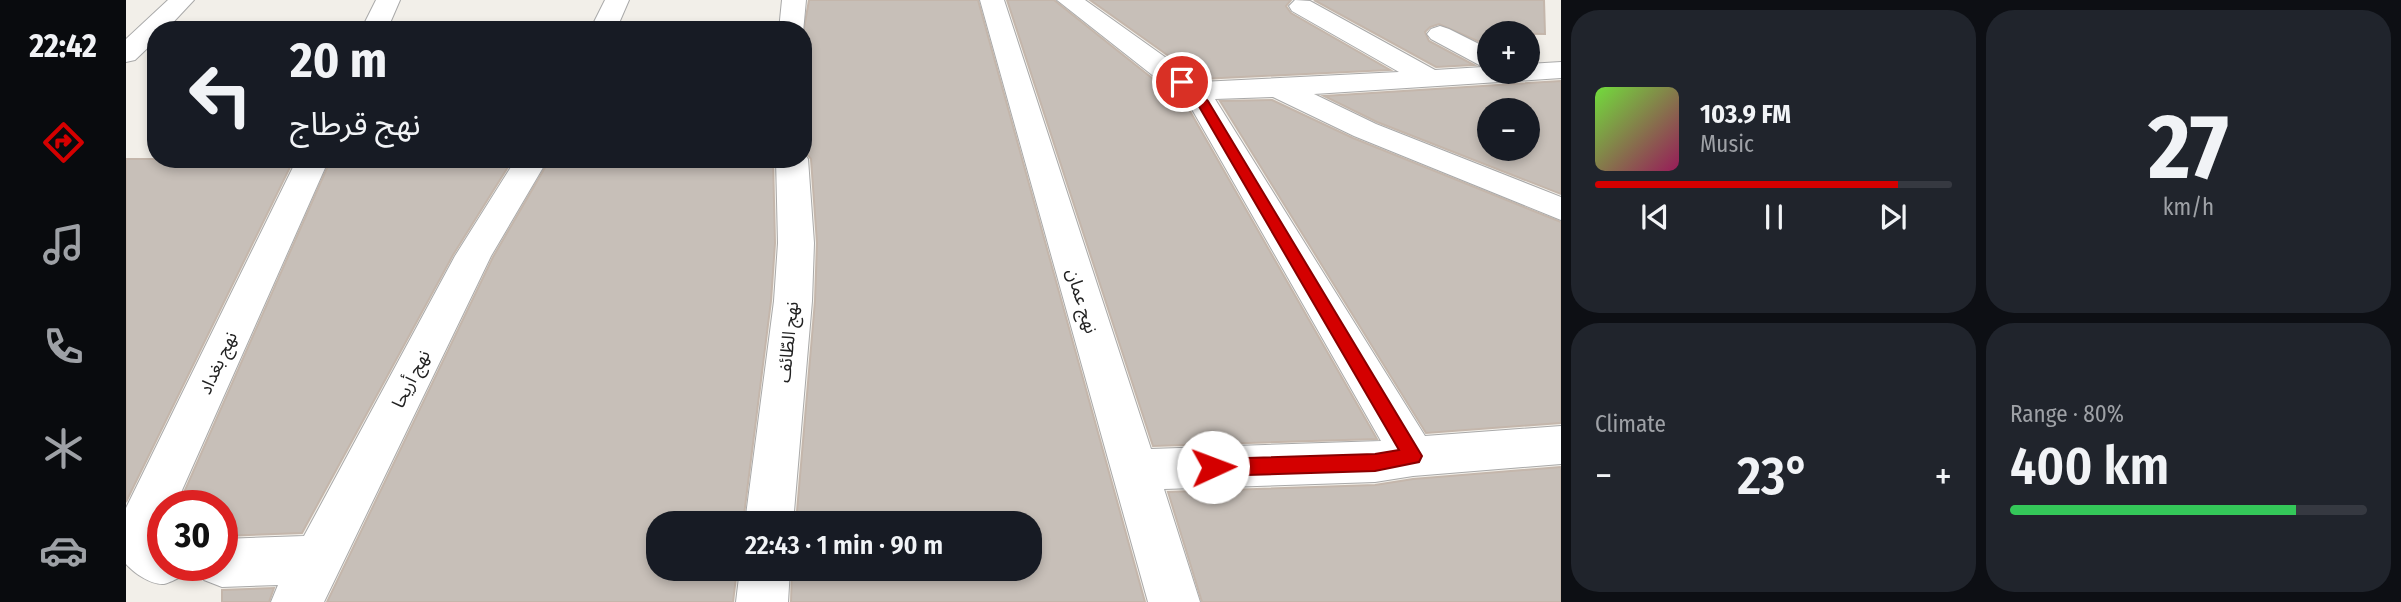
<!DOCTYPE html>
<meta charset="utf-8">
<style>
:root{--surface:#171b24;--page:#20242c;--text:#f1f3f6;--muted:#9ea1a6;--line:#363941;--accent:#d40000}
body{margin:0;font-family:"Fira Sans Condensed","Noto Sans Arabic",sans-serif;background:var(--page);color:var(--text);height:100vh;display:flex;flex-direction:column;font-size:26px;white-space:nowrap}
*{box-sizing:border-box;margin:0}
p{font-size:23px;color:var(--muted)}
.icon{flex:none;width:38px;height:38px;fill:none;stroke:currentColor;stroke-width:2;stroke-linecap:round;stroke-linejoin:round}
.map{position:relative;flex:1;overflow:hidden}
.sheet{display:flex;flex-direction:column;gap:10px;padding:10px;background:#0d0f14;width:840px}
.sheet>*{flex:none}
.guide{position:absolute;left:21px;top:21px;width:665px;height:147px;border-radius:28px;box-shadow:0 4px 10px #0003;background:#171b24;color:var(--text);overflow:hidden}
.tools{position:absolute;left:1351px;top:21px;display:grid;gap:14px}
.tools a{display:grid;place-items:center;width:63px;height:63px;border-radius:50%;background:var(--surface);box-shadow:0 4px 10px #0003;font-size:35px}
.speed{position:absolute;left:21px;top:490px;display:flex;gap:14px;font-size:35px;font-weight:700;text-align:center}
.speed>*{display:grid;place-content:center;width:91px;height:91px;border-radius:50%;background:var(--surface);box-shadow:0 4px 10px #0003;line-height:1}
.speed .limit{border:10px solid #d22;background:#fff;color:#111}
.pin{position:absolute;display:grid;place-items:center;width:60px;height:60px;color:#fff;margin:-30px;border:4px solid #fff;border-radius:50%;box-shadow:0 2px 7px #0007}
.me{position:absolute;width:77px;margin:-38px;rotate:88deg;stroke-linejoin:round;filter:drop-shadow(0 0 5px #0008)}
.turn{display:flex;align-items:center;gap:24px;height:147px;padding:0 28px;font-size:32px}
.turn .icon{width:91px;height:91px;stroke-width:2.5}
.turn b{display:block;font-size:49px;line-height:60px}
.big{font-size:52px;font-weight:600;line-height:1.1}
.sheet .card{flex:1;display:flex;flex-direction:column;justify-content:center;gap:10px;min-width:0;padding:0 24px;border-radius:28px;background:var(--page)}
.sheet .dial{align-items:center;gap:0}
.dial b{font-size:91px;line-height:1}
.song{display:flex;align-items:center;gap:21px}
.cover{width:84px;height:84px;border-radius:10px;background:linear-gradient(135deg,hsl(100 70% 55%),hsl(330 70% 35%))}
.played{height:7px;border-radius:4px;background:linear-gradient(90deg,var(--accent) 85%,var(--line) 85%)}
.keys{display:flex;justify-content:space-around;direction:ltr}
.heat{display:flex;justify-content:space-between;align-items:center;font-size:38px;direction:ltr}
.charge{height:10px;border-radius:5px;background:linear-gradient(90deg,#34c759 80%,var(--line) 0)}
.sheet .tiles{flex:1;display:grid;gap:10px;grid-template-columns:repeat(2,1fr)}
.trip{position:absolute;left:520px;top:511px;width:396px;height:70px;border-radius:28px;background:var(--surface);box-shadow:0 4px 10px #0003;font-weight:600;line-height:70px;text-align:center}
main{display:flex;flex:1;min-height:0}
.tab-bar{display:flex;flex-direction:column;width:126px;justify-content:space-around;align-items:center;background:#090b0e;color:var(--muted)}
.tab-bar .icon{width:49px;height:49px}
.tab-bar .active{color:var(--accent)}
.tab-bar b{font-size:32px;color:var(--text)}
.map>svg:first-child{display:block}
</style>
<main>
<nav class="tab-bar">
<b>22:42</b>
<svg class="icon active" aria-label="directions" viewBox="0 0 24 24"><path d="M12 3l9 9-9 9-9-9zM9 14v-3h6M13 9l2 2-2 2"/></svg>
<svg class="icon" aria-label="music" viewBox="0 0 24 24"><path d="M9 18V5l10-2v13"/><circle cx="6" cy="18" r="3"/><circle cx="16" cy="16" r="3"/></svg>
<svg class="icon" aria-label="phone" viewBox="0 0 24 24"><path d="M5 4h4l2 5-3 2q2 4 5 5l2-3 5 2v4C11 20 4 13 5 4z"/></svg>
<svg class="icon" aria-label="climate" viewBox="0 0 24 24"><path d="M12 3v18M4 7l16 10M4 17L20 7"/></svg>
<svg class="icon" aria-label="car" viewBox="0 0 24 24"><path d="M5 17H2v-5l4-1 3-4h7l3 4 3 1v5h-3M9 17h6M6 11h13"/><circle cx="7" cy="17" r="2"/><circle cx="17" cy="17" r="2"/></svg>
</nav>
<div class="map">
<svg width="1435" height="602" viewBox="0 0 1435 602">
<rect width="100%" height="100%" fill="#f2efe9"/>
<path fill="#c7bfb8" stroke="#c4b6ab" stroke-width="2" fill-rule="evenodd" d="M683,0H852L1019,602H665L666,569H903V523H670L689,301L691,243L685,159L677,149V34Z
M881,0H928L1061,106L1251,439L1027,446Z
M964,0H1165L1160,6L1165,13L1264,70L1075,79Z
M1188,0H1418L1419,34L1363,33V46L1313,24L1304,27L1299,32L1303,41L1348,65L1310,67Z
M1435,81V194L1251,122L1198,96ZM1363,110H1402V149H1363Z
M1146,100L1227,138L1435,222V423L1300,433L1094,101Z
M0,159H168L0,502Z
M205,159H387L327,255L176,533L96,536V506H52Z
M424,159H647L649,243L645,301L617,523H532V569H611L607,602H201L367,257Z
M1435,467V602H1076L1042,492L1249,485L1287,479Z
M148,588L143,602H96V590Z"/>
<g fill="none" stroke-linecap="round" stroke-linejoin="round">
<g stroke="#a9a9a9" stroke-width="2">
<path id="street" d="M42,0H68L40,30H30V40L9,60L0,62V39Z
M250,0H274L261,30H235Z
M479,0H503L490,30H464Z
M656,0H680L677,32V30H653Z
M854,0H878L1025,449L1255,441L1063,104L931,0H959L1074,82L1273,72L1166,11L1163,6L1169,0L1184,1L1309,70L1357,67L1305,39L1301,34L1305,29L1314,26L1323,29L1363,49V72H1402V64L1435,62V78L1188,94L1250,124L1435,197V220L1228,136L1147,97L1089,99L1299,436L1435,426V464L1287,476L1249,482L1038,489L1074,602H1022Z
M677,152L682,159L688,243L686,301L667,523H619L648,301L652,243L650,159H677Z
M171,159H203L49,506H37V565H60L55,577C50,579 43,583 38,584C25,585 8,573 0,564V508Z
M390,159H422L365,256L198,602H145L152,585L96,587L78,580L72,565H96V539L178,536L329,256Z
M614,569H664L662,602H610Z"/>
</g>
<use href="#street" fill="#fff" fill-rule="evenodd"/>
</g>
<path fill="#d40000" stroke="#8a0000" stroke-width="2" d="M1052,79H1060L1082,101L1293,451L1296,456L1293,462L1249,471L1087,476L1081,473L1078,467L1081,462L1087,459L1249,454L1273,450L1071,103L1052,84Z"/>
<g text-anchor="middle" stroke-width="6" stroke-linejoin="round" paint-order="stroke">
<g font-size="18" fill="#222" stroke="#fff">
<text transform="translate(956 301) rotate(73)" y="6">نهج عمان</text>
<text transform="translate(662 342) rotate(-84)" y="6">نهج الطّائف</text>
<text transform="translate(92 363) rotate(-65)" y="6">نهج بغداد</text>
<text transform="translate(285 379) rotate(-63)" y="6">نهج أريحا</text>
</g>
</g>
</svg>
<div class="tools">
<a>+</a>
<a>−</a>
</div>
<div class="speed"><div class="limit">30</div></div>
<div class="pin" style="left:1056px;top:82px;background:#d93025"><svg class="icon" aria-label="arrive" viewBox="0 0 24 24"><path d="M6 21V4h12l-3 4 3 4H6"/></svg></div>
<svg class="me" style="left:1087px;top:467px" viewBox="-20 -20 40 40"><circle r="19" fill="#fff"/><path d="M0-13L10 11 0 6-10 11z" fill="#d40000"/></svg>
<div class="trip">22:43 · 1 min · 90 m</div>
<div class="guide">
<div class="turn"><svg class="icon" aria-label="left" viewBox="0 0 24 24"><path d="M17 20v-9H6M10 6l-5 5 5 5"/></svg><div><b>20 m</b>نهج قرطاج</div></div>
</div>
</div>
<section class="sheet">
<div class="tiles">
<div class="card">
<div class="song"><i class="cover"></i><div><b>103.9 FM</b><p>Music</p></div></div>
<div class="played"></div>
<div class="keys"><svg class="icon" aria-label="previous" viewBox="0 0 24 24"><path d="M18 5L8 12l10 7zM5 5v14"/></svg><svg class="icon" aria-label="pause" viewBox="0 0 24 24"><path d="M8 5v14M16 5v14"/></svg><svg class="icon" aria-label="next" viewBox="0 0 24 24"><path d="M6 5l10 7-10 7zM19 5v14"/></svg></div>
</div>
<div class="card dial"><b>27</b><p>km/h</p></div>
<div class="card"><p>Climate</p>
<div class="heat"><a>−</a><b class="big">23°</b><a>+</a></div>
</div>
<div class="card"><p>Range · 80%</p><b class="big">400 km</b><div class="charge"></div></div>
</div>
</section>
</main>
